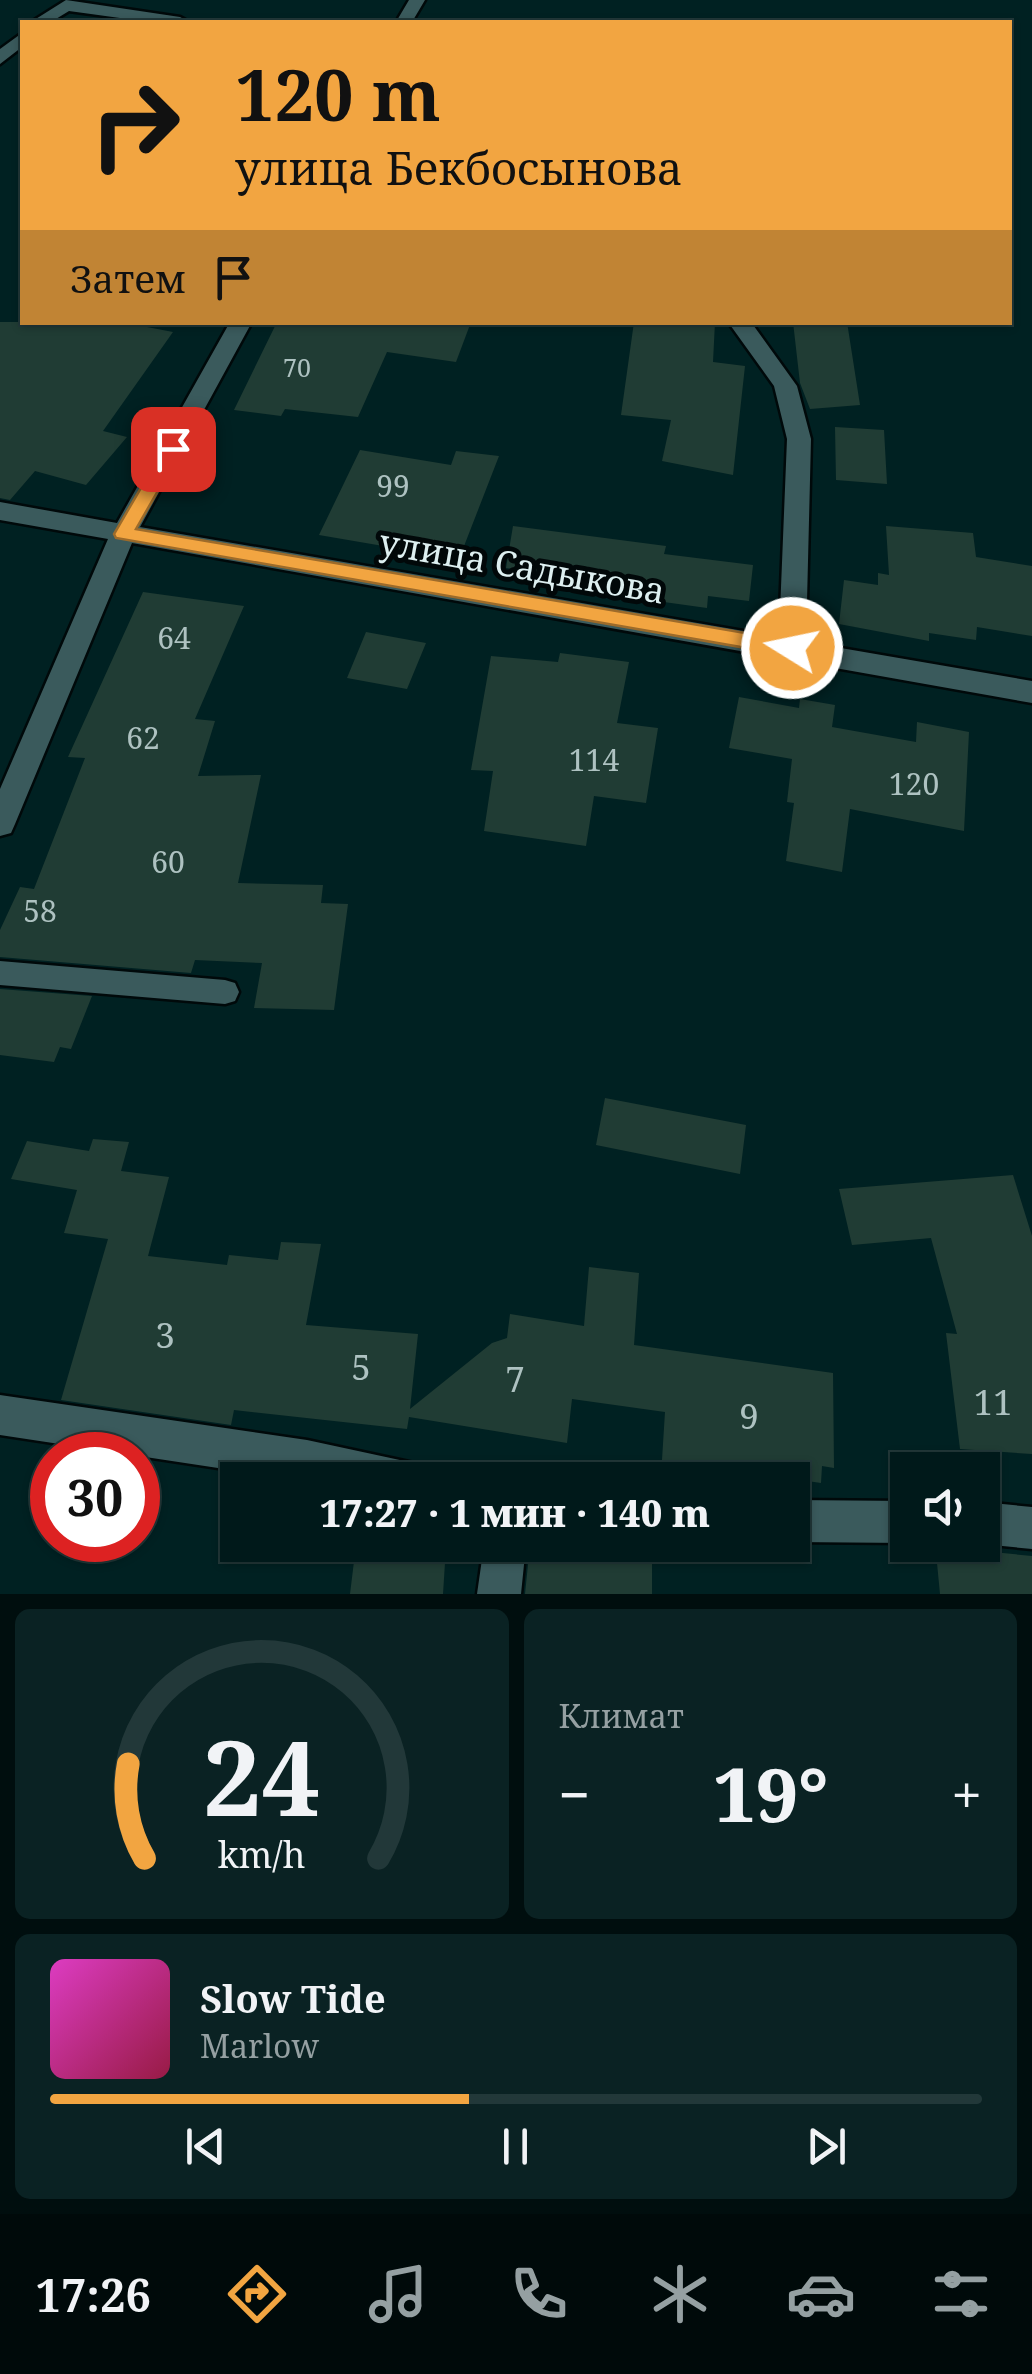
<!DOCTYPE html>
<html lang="ru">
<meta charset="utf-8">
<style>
:root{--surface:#00191a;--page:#0a2223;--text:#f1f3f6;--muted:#95a0a2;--line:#223839;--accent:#f2a541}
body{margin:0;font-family:"Noto Serif",serif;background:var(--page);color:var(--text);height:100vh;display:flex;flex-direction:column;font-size:38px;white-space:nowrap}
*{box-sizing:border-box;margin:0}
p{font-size:32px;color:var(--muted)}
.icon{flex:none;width:55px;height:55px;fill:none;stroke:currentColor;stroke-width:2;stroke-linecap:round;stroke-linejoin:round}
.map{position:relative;height:1594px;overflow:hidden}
.side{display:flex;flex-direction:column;gap:15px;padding:15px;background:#000e0e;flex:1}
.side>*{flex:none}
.banner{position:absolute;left:20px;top:20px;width:992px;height:305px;border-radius:0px;box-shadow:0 2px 8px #0004,0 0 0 2px var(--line);background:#f2a541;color:#111;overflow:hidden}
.controls{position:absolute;left:890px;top:1452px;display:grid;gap:20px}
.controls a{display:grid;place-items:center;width:110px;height:110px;border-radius:0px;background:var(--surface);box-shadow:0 2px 8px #0004,0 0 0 2px var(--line);font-size:50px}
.speed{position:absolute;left:30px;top:1432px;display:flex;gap:20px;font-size:50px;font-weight:700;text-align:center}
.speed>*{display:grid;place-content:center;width:130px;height:130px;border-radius:50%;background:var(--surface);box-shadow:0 2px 8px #0004,0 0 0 2px var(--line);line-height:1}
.speed .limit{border:15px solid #d22;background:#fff;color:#111}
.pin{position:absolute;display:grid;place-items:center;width:85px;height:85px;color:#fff;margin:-42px;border-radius:20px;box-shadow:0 5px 15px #0006}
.me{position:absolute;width:110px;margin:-55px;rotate:280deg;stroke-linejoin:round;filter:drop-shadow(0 0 8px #0008)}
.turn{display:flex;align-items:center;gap:35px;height:210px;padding:0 50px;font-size:45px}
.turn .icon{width:130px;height:130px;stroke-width:2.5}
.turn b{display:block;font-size:70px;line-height:85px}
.then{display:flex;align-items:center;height:95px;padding:0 50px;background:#0003;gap:20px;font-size:38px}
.big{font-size:75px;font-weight:800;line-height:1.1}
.side .card{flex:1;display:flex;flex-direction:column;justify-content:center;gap:15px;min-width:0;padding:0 35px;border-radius:15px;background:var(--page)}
.side .dial{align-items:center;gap:0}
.dial svg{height:260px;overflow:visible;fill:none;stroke:var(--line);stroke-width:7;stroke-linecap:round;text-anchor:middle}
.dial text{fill:var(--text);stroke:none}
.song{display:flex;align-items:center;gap:30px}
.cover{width:120px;height:120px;border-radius:15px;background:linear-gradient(135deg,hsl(310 70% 55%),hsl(340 70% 35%))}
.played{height:10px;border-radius:5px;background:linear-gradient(90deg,var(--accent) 45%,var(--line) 45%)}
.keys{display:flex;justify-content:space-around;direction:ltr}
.heat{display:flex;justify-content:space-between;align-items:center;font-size:55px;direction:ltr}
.side .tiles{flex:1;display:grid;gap:15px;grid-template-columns:1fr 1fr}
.card:last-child{grid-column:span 2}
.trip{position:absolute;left:220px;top:1462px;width:590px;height:100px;border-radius:0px;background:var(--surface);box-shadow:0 2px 8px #0004,0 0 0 2px var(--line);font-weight:800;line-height:100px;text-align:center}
.tab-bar{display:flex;height:160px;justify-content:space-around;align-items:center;background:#000a0a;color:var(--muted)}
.tab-bar .icon{width:70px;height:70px}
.tab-bar .on{color:var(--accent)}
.tab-bar b{font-size:45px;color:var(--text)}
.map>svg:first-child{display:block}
</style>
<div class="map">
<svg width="1032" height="1594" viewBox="0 0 1032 1594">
<rect width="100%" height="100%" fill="#002122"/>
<path fill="#203c34" d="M0,322H121L173,332L103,431L127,437L86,485L35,471L10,500L0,498Z
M277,322H471L456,362L387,352L358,417L285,409L281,416L234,410Z
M634,322H715L713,362L745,366L733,475L662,461L671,420L621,415Z
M793,322H847L860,405L810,409L800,383Z
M835,427L884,430L887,484L836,480Z
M360,450L451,465L456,451L499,456L459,559L319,535Z
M513,526L666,546L664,554L753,565L749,601L708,596L707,608L628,597L630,587L506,568Z
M886,526L973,533L976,557L1032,566V636L977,627L976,640L929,633V641L839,624L844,580L878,585V573L889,575Z
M143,592L244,606L195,719L215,721L198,776L261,775L238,883L323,885L321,903L348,904L334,1010L254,1008L262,963L195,960L191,973L0,957V930L20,887L34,889L85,758L68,757Z
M366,632L426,643L407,689L347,678Z
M560,653L629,662L617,723L658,728L646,803L594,796L586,846L484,831L493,771L471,770L491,656L558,662Z
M739,697L799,708L800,699L835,705L832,727L916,742L917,722L969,732L964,831L850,809L842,872L786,861L794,803L787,802L792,759L729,748Z
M0,989L92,996L71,1049L60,1047L54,1062L0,1055Z
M605,1098L746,1125L740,1174L596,1145Z
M93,1139L129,1142L121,1171L169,1177L148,1256L227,1265L229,1255L278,1260L281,1242L321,1244L306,1325L418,1334L410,1409L492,1343L507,1338L510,1314L584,1326L589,1267L639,1273L634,1345L833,1373L834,1468L822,1466L821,1483L662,1460L665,1412L572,1399L567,1443L409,1417L407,1429L234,1410L231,1425L61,1400L108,1239L64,1233L77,1190L11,1179L27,1141L89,1151Z
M1013,1175L1032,1236V1454L960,1449L946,1333L957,1334L931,1238L852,1245L839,1189Z
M356,1545L446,1547L443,1594H350Z
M530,1545L652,1554V1594H525Z
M952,1548L1032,1556V1594H940L937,1563Z"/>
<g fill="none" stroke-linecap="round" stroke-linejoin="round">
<g stroke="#00090a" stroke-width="5">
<path id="lane" d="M0,961L225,980L235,983L239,992L235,1001L225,1004L0,985Z"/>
</g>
<g stroke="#00090a" stroke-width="5">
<path id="street" d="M66,0L180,17L189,22H149L69,11L51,22H31Z
M409,0H425L412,22H396Z
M22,33V47L0,64V49Z
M230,322H252L140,527L779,637L787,439L774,386L728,322H751L797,386L811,439L806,642L1032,681V703L132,543L15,824L11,833L0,836V789L108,539L0,520V502L117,523Z
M0,1395L307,1440L423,1465L429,1480H298L0,1435Z
M792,1500L908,1501V1543L792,1542Z
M982,1502L1032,1507V1549L982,1544Z
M484,1545H526L521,1594H477Z"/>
</g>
<use href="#lane" fill="#3a5a5c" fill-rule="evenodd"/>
<use href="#street" fill="#3a5a5c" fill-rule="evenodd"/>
</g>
<path fill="#f2a541" stroke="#9d6b2a" stroke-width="2.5" d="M166,445L182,449L136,529L792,641L802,648L792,656L116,538L114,534Z"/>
<g text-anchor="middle" stroke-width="10" stroke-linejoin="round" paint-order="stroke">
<g font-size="25" fill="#aec2c1">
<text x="297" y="377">70</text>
</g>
<g font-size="30" fill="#aec2c1">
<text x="393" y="497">99</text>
<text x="174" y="649">64</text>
<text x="143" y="749">62</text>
<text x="594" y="771">114</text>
<text x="914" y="795">120</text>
<text x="168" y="873">60</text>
<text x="40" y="922">58</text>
</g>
<g font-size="35" fill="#ddeff0" stroke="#010809">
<text transform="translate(522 567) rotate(10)" y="12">улица Садыкова</text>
</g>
<g font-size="35" fill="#aec2c1">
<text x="165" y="1348">3</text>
<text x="361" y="1380">5</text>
<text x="515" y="1392">7</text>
<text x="993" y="1415">11</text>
<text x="749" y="1429">9</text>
</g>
</g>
</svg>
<div class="controls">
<a><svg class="icon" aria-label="sound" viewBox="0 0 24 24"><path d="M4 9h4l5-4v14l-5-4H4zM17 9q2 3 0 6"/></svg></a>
</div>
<div class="speed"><div class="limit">30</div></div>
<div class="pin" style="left:173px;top:449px;background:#d93025"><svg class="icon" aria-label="arrive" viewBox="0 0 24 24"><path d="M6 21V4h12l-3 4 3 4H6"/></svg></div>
<svg class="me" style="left:792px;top:648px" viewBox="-20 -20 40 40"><circle r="17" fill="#f2a541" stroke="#fff" stroke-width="3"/><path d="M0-11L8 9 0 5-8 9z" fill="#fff"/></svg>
<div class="trip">17:27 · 1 мин · 140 m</div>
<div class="banner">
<div class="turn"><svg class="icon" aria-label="right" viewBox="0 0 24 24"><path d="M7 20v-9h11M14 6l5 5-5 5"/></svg><div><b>120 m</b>улица Бекбосынова</div></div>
<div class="then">Затем<svg class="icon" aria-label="arrive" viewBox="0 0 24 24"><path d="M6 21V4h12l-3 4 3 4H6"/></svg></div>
</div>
</div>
<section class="side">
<div class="tiles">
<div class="card dial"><svg viewBox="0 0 100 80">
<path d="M14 69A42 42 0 1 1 86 69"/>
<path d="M14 69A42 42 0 0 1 9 40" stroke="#f2a541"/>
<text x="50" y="56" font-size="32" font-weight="700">24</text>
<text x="50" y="72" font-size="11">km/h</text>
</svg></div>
<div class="card"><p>Климат</p>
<div class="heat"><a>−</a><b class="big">19°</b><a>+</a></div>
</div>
<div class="card">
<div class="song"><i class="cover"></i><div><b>Slow Tide</b><p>Marlow</p></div></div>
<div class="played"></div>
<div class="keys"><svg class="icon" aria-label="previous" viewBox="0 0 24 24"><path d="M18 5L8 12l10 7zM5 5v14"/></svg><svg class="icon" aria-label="pause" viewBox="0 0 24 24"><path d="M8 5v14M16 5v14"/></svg><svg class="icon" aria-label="next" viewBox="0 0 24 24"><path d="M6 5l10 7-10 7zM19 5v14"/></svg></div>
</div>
</div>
</section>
<nav class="tab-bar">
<b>17:26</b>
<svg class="icon on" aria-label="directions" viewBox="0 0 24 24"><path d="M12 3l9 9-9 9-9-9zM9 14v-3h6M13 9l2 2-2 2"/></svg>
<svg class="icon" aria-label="music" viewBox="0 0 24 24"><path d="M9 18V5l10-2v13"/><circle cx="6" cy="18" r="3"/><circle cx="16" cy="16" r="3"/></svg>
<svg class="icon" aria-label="phone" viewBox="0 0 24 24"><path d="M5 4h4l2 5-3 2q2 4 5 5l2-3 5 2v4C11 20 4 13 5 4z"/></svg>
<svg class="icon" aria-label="climate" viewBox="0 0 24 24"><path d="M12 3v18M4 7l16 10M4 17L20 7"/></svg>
<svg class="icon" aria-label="car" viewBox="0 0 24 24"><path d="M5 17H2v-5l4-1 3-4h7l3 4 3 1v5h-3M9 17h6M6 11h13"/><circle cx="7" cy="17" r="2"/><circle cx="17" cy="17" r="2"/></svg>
<svg class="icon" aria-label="filters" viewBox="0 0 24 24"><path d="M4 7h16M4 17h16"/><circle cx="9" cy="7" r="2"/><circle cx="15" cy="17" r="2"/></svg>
</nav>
